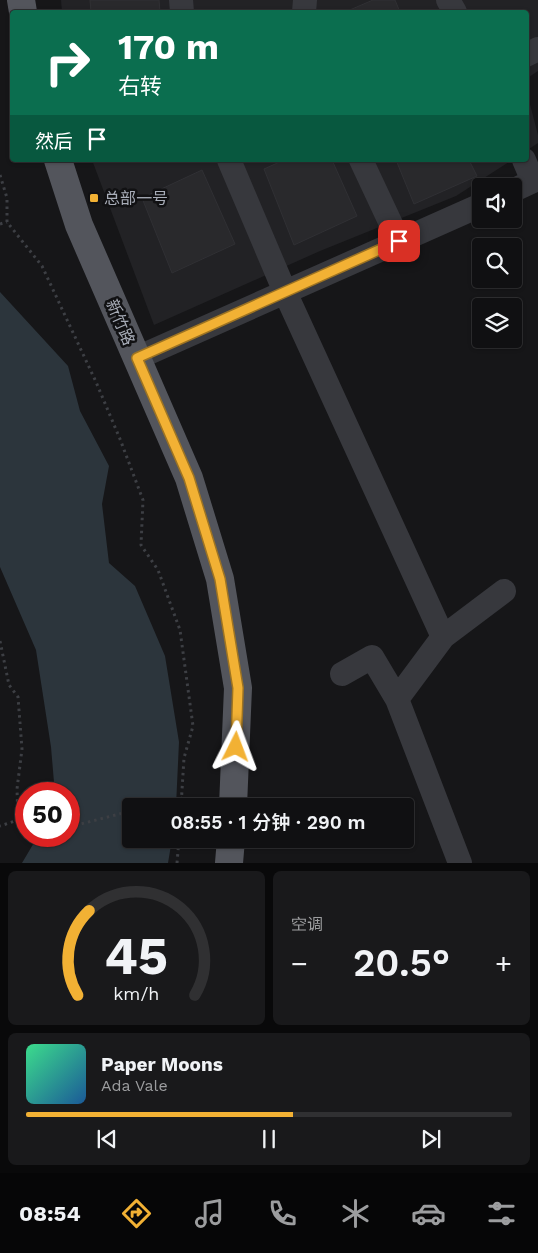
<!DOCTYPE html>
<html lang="zh">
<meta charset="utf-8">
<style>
:root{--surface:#101012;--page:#19191b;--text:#f1f3f6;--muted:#9c9d9f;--line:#303032;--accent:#f2b134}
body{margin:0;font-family:"Work Sans","Noto Sans SC",sans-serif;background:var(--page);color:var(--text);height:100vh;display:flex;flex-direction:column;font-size:19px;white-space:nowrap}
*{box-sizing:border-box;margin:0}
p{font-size:16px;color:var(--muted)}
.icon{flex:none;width:28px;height:28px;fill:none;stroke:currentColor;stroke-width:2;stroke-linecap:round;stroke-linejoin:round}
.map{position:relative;height:863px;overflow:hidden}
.sheet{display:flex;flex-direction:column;gap:8px;padding:8px;background:#09090a;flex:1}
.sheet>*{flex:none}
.hud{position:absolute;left:10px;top:10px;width:519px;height:152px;border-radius:5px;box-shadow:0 1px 4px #0004,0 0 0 1px var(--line);background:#0b6e4f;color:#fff;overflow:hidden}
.fabs{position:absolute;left:472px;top:178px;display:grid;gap:10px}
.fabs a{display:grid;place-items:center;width:50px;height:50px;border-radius:5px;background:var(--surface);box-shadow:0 1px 4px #0004,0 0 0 1px var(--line);font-size:25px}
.speed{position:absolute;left:15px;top:782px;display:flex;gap:10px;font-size:25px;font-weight:700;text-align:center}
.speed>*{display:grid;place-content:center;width:65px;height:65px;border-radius:50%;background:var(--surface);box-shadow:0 1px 4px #0004,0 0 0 1px var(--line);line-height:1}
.speed .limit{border:8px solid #d22;background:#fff;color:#111}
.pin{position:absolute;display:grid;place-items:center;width:42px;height:42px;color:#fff;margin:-21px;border-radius:10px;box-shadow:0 2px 8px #0006}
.me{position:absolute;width:55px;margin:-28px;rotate:3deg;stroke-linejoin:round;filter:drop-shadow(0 0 4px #0008)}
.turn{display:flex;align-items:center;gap:18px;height:105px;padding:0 25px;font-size:22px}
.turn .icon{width:65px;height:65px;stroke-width:2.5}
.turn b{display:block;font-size:35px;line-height:42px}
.then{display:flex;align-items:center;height:48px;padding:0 25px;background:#0003;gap:10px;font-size:19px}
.big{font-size:38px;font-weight:600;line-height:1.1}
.sheet .widget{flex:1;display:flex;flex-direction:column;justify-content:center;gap:8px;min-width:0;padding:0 18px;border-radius:8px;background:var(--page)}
.sheet .dial{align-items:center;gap:0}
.dial svg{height:130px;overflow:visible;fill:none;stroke:var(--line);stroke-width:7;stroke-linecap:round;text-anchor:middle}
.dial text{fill:var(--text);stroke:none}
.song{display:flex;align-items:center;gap:15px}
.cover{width:60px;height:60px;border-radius:8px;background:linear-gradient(135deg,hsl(150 70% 55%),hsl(210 70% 35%))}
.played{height:5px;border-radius:2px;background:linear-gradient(90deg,var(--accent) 55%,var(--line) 55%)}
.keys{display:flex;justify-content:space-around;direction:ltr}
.heat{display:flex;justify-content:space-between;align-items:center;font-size:28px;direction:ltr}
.sheet .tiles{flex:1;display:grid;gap:8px;grid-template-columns:1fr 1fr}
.widget:last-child{grid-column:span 2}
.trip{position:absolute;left:122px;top:798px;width:292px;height:50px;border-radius:5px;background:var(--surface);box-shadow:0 1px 4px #0004,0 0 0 1px var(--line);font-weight:600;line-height:50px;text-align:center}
.tabs{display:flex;height:80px;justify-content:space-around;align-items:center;background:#060607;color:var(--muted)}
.tabs .icon{width:35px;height:35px}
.tabs .current{color:var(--accent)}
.tabs b{font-size:22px;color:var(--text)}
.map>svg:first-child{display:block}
</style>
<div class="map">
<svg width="538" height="863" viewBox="0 0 538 863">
<rect width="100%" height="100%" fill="#161618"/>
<path fill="#222225" d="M61,0H538V71L526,79V12H62Z
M526,89L538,135V143L526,151Z
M92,160H512L456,196L320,251L154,325Z"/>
<path fill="#2c353c" d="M0,292L68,366L80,411L109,466L102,504L109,563L135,586L165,656L179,742L176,806H131V839H172L168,863H22L38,836H69V794H55L51,747L36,650L0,567Z"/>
<path fill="#29292c" stroke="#303034" d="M90,0H159L160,12H91Z
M373,0H395L400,12H345Z
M284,160H332L357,216L294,245L264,169Z
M396,160H469L477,176L414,204Z
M202,170L235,244L172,273L142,198Z"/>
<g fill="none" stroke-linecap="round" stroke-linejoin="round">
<path stroke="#3d3f44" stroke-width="3" stroke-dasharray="2.5 4" stroke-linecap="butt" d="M0,175L7,198V222L42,266L96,382L120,439L143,500L141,545L158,570L180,630L193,726L184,758L181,806
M0,224L7,222
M0,641L9,685L18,697L22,749L17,789L18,820L0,826
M150,806L182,798
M18,820L26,828
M69,827L131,811
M177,863L179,839"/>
<path stroke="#37383d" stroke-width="24" d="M181,0L182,12
M448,0L455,12
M304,12L305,0
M526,55L538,49
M229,160L285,292L443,637L397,699L460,863
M361,160L399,241
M514,190L533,181L524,160
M137,358L481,205
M443,637L504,591
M342,674L372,657L397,699"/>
<path stroke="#53555c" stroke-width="28" d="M21,0L23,12
M58,160L79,225L189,478L220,579L238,688L233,806
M229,863L231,839"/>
</g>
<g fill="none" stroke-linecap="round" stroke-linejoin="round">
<g stroke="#9d7322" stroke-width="12">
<path id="route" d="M236,747L238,688L220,579L189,478L137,358L399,241"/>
</g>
<use href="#route" stroke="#f2b134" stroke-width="9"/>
</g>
<rect fill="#f2b134" stroke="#111113" stroke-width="2" x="89" y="193" width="10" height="10" rx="2.5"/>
<g text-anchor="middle" stroke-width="5" stroke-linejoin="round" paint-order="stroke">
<g font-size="16" fill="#a8adb8" stroke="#111113" text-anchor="start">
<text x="104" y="204">总部一号</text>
</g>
<g font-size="16" fill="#a8adb8" stroke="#111113">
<text transform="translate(121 322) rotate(67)" y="6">新竹路</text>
</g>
</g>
</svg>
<div class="fabs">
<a><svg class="icon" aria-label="sound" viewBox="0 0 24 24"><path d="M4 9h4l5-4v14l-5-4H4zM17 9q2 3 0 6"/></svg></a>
<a><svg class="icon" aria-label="search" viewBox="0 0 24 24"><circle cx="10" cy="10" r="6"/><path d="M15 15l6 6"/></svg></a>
<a><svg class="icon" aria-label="layers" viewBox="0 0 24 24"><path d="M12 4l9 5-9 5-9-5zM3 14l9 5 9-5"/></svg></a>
</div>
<div class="speed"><div class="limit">50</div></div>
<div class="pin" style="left:399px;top:241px;background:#d93025"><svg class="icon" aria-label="arrive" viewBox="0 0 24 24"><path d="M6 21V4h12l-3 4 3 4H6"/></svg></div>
<svg class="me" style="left:236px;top:747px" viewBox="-20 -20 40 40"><path d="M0-17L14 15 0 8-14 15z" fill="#f2b134" stroke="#fff" stroke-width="4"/></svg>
<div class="trip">08:55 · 1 分钟 · 290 m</div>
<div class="hud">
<div class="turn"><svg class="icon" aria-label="right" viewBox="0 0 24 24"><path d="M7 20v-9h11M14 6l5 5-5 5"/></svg><div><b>170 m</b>右转</div></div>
<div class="then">然后<svg class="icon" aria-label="arrive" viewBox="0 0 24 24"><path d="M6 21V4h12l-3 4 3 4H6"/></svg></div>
</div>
</div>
<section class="sheet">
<div class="tiles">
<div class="widget dial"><svg viewBox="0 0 100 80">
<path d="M14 69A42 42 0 1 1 86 69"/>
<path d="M14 69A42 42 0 0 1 21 17" stroke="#f2b134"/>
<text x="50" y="56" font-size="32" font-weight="700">45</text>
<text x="50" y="72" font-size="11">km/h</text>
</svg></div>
<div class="widget"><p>空调</p>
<div class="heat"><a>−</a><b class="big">20.5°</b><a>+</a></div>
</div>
<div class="widget">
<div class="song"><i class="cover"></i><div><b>Paper Moons</b><p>Ada Vale</p></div></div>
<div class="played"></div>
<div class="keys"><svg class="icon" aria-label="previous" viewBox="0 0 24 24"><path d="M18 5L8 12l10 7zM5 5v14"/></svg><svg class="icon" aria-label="pause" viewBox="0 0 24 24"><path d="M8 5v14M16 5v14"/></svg><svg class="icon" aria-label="next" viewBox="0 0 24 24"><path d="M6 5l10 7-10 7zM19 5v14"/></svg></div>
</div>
</div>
</section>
<nav class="tabs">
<b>08:54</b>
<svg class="icon current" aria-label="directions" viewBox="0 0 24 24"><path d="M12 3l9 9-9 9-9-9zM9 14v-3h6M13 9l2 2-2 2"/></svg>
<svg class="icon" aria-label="music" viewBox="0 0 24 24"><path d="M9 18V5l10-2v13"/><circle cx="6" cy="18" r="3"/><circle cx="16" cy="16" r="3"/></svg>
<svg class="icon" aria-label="phone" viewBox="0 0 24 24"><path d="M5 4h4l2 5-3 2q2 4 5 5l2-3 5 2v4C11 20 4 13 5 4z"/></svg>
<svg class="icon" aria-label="climate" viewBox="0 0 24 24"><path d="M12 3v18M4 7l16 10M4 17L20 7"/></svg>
<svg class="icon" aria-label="car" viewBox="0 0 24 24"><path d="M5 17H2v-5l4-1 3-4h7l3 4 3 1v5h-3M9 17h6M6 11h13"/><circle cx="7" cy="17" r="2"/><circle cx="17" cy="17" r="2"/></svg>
<svg class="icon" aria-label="filters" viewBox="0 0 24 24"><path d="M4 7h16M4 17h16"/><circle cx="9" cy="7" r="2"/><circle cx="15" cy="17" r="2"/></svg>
</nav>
